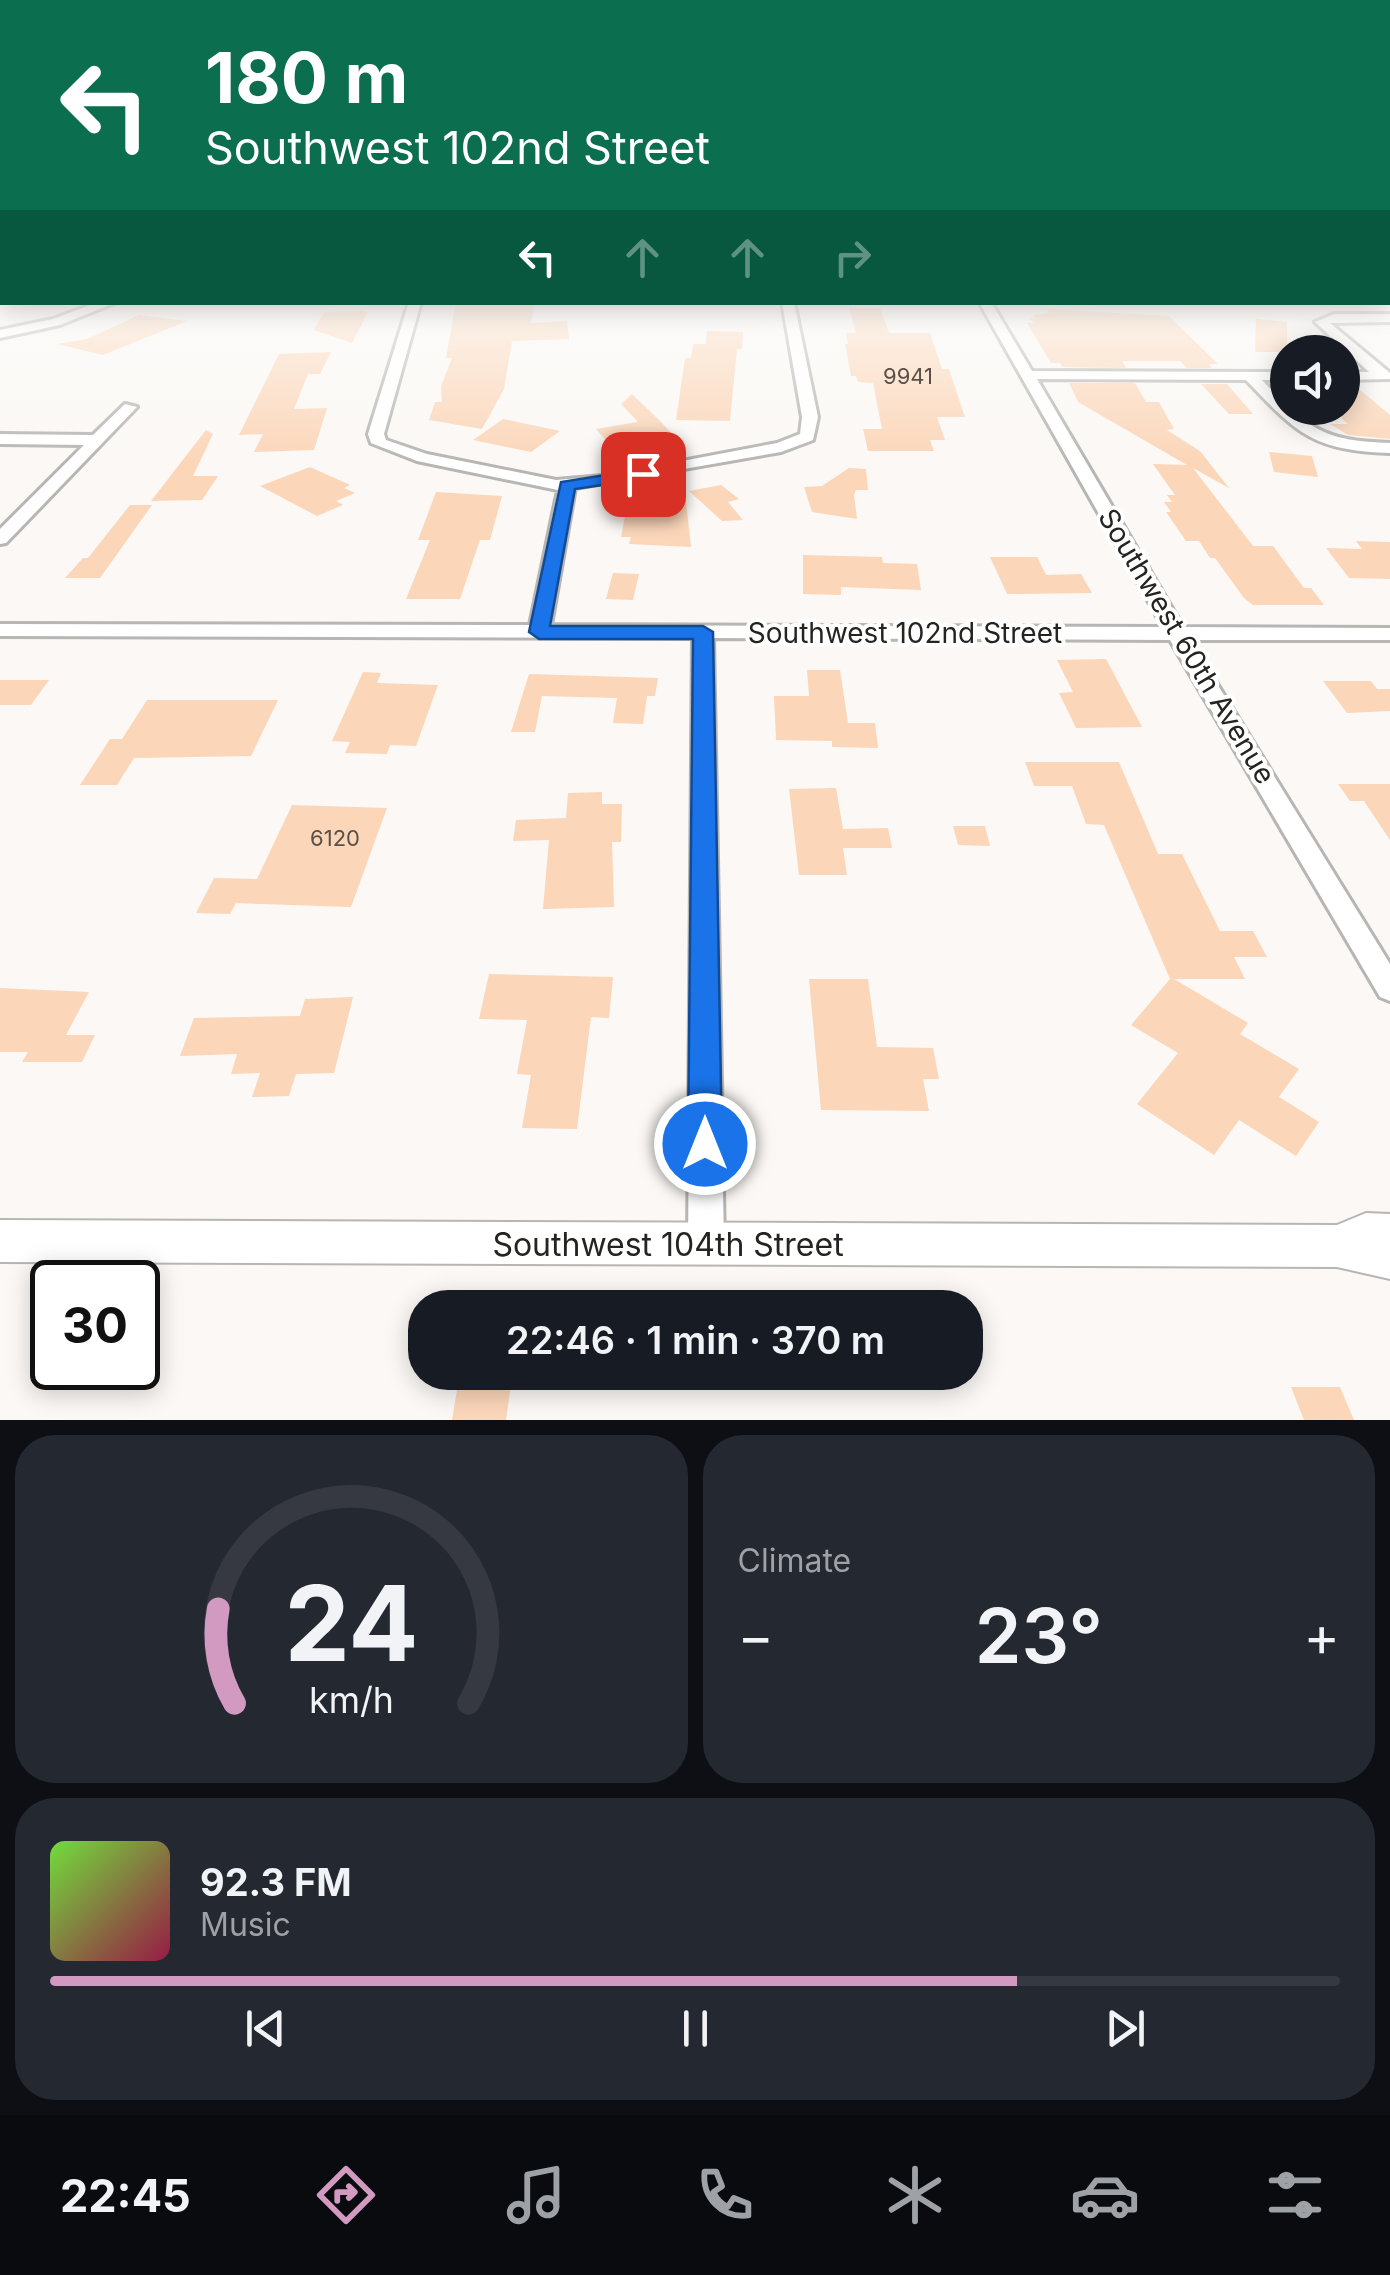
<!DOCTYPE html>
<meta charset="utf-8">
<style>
:root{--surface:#171b24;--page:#242831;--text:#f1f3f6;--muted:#9ea1a6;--line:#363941;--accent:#d29ac0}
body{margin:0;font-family:Inter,sans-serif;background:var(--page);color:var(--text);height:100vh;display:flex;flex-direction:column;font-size:38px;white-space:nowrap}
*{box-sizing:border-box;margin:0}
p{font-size:32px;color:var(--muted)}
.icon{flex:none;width:55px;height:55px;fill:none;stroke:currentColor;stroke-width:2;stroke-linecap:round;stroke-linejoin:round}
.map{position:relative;height:1420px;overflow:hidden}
.panel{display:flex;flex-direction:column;gap:15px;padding:15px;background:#0d0f14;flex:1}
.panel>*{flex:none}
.top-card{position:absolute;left:0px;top:0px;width:1390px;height:305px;box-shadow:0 5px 25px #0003;background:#0b6e4f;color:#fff;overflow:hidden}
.tools{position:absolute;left:1270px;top:335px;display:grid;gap:20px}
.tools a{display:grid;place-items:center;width:90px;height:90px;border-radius:50%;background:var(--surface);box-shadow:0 5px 25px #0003;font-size:50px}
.speed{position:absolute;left:30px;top:1260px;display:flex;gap:20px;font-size:50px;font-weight:700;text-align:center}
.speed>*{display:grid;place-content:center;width:130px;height:130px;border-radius:50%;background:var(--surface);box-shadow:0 5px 25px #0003;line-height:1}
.speed .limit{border:5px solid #111;border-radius:15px;background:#fff;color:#111}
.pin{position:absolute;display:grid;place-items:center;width:85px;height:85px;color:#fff;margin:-42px;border-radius:20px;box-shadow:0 5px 15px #0006}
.me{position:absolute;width:110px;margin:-55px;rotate:0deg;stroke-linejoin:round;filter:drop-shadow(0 0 8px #0008)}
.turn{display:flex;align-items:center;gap:35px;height:210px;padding:0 40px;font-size:45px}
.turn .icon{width:130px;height:130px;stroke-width:2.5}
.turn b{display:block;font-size:70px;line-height:85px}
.lanes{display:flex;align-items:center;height:95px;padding:0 40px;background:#0003;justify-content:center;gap:50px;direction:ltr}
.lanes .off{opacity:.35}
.big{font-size:75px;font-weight:600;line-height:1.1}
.panel .card{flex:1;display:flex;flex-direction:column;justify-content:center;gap:15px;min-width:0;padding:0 35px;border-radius:40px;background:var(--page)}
.panel .dial{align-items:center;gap:0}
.dial svg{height:260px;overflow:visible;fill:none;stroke:var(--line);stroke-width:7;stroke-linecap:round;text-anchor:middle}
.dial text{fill:var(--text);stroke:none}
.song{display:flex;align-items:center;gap:30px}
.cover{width:120px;height:120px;border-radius:15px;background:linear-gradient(135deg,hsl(100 70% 55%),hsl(340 70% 35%))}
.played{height:10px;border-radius:5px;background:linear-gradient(90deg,var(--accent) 75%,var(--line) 75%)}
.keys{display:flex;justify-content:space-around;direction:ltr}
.heat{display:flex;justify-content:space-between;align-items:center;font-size:55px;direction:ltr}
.panel .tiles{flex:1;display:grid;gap:15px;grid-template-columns:1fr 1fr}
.card:last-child{grid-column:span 2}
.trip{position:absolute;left:408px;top:1290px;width:575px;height:100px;border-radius:40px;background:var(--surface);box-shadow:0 5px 25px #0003;font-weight:600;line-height:100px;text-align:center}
.dock{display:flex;height:160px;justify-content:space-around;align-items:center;background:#090b0e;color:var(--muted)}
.dock .icon{width:70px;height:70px}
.dock .selected{color:var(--accent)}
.dock b{font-size:45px;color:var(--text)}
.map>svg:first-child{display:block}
</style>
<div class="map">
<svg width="1390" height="1420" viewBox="0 0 1390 1420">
<rect width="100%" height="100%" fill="#fbf8f5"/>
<path fill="#fbd6b9" d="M456,302H535L531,323L567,321L569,339L512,341L504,389L482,429L429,420L435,402H442L441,386L452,358H446Z
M849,308H880L889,333H930L942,369H949L965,417H937L945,440H930L934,451H868L863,429H882L873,383L858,382L856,376H851L845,344H848L846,333H856Z
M1047,309L1169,316L1218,364H1209L1212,368H1187L1180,361H1122L1126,368L1062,367L1060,363H1051L1027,323H1034L1030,318H1035L1034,315L1049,313Z
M324,312L361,311L368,312L352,343L314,330Z
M139,315L187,321L103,355L57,344L87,339Z
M1256,319L1287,322V352H1255Z
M707,331L743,332L742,349H737L730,421L676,420L685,358H691L693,344H706Z
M331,352L320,374H308L294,409L327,408L314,450L254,452L263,434L239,435L279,354Z
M1069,383H1135L1146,402H1159L1174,429L1167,430L1200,451L1229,488L1193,468L1253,546H1273L1304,588H1311L1324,605H1253L1244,598L1215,558H1210L1199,541H1186L1166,512H1171L1164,502H1172L1167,495H1175L1153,464L1187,465L1078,402Z
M1201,384H1227L1253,414H1229Z
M1342,389H1359L1390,415V439L1348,435L1330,424H1348L1342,419Z
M632,394L658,419L680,442L659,445L652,438L611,446L596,429L638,422L621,404Z
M503,419L560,431L531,452L473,440Z
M206,430L213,434L193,476H218L202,500L151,501Z
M1269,452L1312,456L1318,477L1274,472Z
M310,467L350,485L344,488L355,493L336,501L343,505L317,516L260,486Z
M849,468L866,469L868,490H856L854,495L857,519L812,512L804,487L822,486Z
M721,485L739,499L728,502L743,520L722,521L689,491Z
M436,492L502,496L490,540H480L460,599H406L430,540H418Z
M685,492L691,547L629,544L631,537H621L628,501Z
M130,505H152L100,578H65L83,558H88Z
M1356,541L1390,542V579L1349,578L1326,548L1362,549Z
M803,555L882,557L883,563L917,564L921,590L841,587V595L803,594Z
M990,557H1037L1046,575L1081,574L1092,593L1007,594Z
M613,573L639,574L633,600L606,599Z
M1106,659L1142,727L1076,728L1059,693L1073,692L1057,660Z
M807,670H840L848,723H875L878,748L832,747V741L776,740L774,696H809Z
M363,672L381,673L377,683L438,685L416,746L390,745L387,754L345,753L350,742L332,741Z
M529,674L658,678L655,696H647L643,724L613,723L617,698L542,696L535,732H511Z
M0,680H49L31,705H0Z
M1323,681H1371L1377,689H1390V711L1347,713Z
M147,700H278L251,756L134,758L117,785H80L110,739H122Z
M1025,762H1119L1158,854H1182L1220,931H1253L1267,957H1234L1245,979H1174L1248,1023L1240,1034L1299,1069L1279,1097L1319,1122L1296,1156L1239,1120L1214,1155L1137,1104L1178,1053L1131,1025L1170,979L1104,825L1086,824L1072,786H1034Z
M1338,784H1390V840L1364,801H1350Z
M836,788L843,829L888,828L892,848H843L847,875H799L789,789Z
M602,792V804H622L621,842H612L614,907L543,909L549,840L513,841L516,820L566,818L568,793Z
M292,805L387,808L351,907L236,903L230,914L196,913L214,878L257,879Z
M953,826H985L990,846L958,845Z
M489,974L613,977L609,1018L591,1017L577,1129L522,1128L531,1075L517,1074L527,1020L479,1019Z
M809,979H868L877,1047L933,1048L939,1079H923L929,1111L821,1110Z
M0,988L89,992L66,1035H95L82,1062H22L28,1052H0Z
M353,997L334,1073L296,1074L289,1096L252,1097L260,1073L231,1074L237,1054L180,1056L194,1018L300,1016L305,999Z
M458,1384H511L506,1420H452Z
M1291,1387H1340L1354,1420H1304Z"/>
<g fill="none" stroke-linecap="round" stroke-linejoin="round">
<g stroke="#b8b6b3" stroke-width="6">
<path id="minor" d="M98,302H117L60,325L0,338V330L53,319Z
M409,302H421L384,434L386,440L427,454L556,480L603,476L777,443L800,434L802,417L782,302H794L818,417L813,440L781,452L575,488L551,625L1163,627L979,302H991L1032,371L1288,372V380H1262C1308,428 1321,441 1390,443V453C1312,450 1298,434 1246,380L1037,379L1183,627L1390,628V640H1190L1390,964V1001L1380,997L1170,640L713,638L724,1245L719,1257L706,1262L693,1257L688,1245L693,638L0,636V624L530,625L558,490L417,461L371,443L368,434Z
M1334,314H1390V322L1330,323L1390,373V379L1342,380V372H1369L1315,322Z
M125,404L137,407L6,543L0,544V529L84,445L0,444V434L93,435Z"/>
</g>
<g stroke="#b8b6b3" stroke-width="4">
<path id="tertiary" d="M1366,1213L1390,1214V1279L1337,1267L0,1262V1220L1337,1225Z"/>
</g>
<use href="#minor" fill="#fff" fill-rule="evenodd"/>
<use href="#tertiary" fill="#fff" fill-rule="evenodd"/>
</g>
<linearGradient id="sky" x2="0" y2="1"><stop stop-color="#97bbca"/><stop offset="0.57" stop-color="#fdfcfa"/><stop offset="1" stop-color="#fdfcfa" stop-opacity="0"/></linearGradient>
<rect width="1390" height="462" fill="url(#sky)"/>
<path fill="#1a73e8" stroke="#114b97" stroke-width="2.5" d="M643,469L651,474L649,478L575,489L550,626H703L713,632L722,1144L717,1154L705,1159L693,1154L688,1144L693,639H539L529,632L561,482Z"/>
<g text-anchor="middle" stroke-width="8" stroke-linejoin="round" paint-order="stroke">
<g font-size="22" fill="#5a5048">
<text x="908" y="384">9941</text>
<text x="335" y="846">6120</text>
</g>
<g font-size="28" fill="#242422" stroke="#fff">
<text x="905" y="643">Southwest 102nd Street</text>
<text transform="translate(1187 646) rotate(59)" y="10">Southwest 60th Avenue</text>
</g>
<g font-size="32" fill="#242422" stroke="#fff">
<text x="668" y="1256">Southwest 104th Street</text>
</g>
</g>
</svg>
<div class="tools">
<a><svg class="icon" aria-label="sound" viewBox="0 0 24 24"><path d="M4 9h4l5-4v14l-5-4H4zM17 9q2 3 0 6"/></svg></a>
</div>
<div class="speed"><div class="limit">30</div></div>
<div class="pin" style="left:643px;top:474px;background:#d93025"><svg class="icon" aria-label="arrive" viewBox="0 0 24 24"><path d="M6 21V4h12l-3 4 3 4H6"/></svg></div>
<svg class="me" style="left:705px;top:1144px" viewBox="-20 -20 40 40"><circle r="17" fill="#1a73e8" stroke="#fff" stroke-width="3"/><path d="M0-11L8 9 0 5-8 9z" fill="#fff"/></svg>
<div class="trip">22:46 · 1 min · 370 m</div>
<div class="top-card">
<div class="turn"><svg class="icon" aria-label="left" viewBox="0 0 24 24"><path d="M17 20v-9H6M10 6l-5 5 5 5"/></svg><div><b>180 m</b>Southwest 102nd Street</div></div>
<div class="lanes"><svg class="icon" aria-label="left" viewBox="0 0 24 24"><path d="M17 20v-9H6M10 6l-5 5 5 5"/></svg><svg class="icon off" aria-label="ahead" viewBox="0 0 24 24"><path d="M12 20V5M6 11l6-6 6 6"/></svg><svg class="icon off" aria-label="ahead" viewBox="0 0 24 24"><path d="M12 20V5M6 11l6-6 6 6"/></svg><svg class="icon off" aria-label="right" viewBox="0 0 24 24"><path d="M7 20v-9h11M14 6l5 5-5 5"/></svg></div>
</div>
</div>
<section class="panel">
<div class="tiles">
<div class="card dial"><svg viewBox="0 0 100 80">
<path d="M14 69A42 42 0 1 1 86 69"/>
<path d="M14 69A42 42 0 0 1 9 40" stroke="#d29ac0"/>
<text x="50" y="56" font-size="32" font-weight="700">24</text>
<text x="50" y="72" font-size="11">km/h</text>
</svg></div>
<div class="card"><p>Climate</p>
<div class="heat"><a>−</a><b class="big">23°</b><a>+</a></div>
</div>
<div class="card">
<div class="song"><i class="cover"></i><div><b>92.3 FM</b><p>Music</p></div></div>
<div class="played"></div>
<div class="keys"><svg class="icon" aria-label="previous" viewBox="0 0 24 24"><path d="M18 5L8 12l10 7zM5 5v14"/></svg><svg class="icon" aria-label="pause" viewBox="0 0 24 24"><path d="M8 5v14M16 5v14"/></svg><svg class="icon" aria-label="next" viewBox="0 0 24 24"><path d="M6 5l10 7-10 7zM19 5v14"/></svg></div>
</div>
</div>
</section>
<nav class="dock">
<b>22:45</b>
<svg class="icon selected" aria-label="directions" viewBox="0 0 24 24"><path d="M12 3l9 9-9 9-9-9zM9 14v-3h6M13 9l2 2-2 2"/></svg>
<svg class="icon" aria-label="music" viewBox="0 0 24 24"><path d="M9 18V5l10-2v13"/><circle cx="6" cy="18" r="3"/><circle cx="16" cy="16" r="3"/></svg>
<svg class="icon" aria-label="phone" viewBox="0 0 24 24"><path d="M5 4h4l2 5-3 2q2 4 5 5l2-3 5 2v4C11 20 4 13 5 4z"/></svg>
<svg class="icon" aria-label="climate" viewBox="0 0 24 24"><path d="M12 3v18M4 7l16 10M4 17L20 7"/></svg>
<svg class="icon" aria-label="car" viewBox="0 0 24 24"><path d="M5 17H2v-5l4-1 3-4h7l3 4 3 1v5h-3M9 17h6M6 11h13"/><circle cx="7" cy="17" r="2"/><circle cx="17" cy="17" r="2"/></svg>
<svg class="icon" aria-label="filters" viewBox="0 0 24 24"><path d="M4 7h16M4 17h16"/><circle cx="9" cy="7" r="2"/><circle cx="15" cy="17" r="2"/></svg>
</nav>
